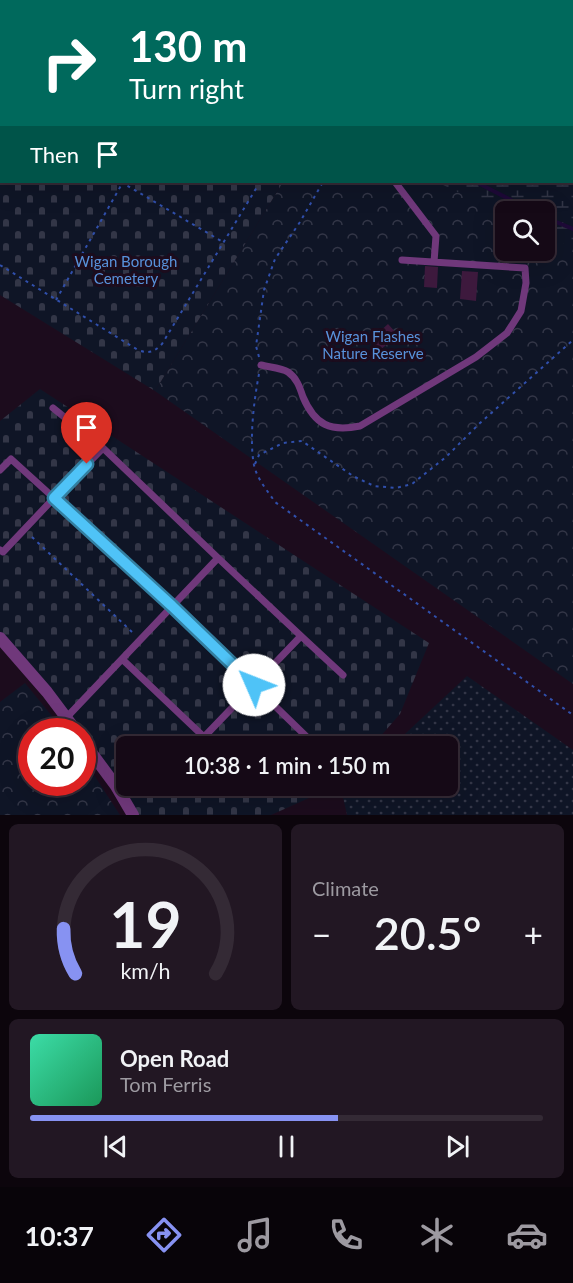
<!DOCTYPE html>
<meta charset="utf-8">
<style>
:root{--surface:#150916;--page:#221723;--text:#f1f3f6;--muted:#9d9aa1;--line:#342a35;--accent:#8792f2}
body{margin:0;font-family:Lato,sans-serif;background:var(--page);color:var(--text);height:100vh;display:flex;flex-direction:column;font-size:22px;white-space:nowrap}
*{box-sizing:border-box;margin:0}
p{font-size:20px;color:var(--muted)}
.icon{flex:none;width:33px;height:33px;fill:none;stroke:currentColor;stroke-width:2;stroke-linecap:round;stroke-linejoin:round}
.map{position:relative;height:815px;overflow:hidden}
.details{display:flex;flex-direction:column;gap:9px;padding:9px;background:#0c050c;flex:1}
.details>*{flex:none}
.hud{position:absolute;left:0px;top:0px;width:573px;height:183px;box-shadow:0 6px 24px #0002,0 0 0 2px var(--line);background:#00695c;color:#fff;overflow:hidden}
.tools{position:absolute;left:495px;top:201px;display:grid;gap:12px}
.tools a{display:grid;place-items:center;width:60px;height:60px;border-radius:9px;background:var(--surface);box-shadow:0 6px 24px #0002,0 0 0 2px var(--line);font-size:30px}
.speed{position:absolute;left:18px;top:718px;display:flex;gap:12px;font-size:30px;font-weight:700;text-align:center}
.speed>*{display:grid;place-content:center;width:78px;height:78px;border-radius:50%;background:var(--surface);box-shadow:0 6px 24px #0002,0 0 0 2px var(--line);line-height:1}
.speed .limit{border:9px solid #d22;background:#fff;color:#111}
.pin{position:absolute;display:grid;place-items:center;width:51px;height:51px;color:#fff;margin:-62px -26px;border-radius:50% 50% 50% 0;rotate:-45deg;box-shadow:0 0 6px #0007}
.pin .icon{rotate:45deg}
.me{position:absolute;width:66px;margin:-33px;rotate:314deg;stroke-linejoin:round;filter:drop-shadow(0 0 4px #0008)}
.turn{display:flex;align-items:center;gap:21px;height:126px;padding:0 30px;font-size:27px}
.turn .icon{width:78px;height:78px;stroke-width:2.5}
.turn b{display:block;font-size:42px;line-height:51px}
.then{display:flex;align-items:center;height:57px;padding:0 30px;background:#0003;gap:12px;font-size:22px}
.big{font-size:45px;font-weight:600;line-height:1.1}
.details .widget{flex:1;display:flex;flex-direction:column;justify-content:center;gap:9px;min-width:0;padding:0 21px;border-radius:9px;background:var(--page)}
.details .dial{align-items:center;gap:0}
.dial svg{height:156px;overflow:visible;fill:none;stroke:var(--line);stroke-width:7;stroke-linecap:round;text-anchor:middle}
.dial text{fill:var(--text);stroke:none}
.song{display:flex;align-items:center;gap:18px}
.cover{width:72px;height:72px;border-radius:9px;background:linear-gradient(135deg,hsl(160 70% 55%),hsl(150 70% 35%))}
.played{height:6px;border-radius:3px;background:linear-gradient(90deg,var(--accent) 60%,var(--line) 60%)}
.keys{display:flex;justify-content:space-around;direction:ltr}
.heat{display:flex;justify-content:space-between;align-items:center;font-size:33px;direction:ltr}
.details .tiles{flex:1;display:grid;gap:9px;grid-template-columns:1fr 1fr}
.widget:last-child{grid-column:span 2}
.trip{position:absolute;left:116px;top:736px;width:342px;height:60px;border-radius:9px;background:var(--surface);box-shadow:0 6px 24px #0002,0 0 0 2px var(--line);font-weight:600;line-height:60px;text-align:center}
.dock{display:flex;height:96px;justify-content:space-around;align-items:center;background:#080409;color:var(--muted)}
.dock .icon{width:42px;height:42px}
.dock .active{color:var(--accent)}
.dock b{font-size:27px;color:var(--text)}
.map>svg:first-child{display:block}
</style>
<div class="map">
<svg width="573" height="815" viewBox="0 0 573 815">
<defs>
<pattern id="grass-dots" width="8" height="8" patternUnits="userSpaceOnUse" patternTransform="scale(1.5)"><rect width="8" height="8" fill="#0f1526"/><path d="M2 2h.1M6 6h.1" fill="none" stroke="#333647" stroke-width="1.8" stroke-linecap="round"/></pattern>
<pattern id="forest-crowns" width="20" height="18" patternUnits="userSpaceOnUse" patternTransform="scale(1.5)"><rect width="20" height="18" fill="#0f1526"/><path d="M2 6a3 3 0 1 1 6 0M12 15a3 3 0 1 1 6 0" fill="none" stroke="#333647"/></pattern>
<pattern id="wetland-marsh" width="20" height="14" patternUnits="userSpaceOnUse" patternTransform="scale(1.5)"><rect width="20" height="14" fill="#0f1526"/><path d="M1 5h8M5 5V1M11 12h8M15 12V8" fill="none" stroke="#333647"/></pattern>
<pattern id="cemetery-stones" width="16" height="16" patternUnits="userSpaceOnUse" patternTransform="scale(1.5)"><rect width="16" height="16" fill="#0f1526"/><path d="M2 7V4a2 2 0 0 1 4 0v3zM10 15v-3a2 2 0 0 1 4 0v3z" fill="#333647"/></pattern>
</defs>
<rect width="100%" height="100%" fill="#1c0c1d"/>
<path fill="url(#grass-dots)" d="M467,676L573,750V815H347L342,793L349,786H447V747H391Z"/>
<path fill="url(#forest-crowns)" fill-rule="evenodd" d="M395,0H573V684L155,391L283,182H572V2L394,1ZM506,212H544V250H506Z
M25,683L65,732H32V783H82L83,758L120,815H0V702Z"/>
<path fill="url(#wetland-marsh)" d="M455,0H573V248L545,234L544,212H506L505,215L437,182H572V2L454,1Z"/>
<path fill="url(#cemetery-stones)" d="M0,0H395L2,2V182H283L155,391L0,295Z
M40,389L429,643L400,714L371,747H126V786H336L271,815H133L116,786L0,638V421Z"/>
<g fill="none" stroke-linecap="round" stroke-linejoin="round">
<path stroke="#1e0a38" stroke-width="4" d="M207,0L209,2
M476,182L534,212
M544,217L573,229"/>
</g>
<path fill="#3d193d" d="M425,266L438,267L437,288L424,287Z
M462,271L478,272L476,301L460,299Z
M388,324L398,335L379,351L374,345L382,338L378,333Z"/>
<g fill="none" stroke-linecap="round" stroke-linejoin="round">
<path stroke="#304fab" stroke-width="2" stroke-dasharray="3 4.5" stroke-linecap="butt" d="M3,0L5,2
M249,0L252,2
M421,2L422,0
M0,110L2,111
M0,172L2,169
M121,182L223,242
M0,265L138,350C149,354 154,352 162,344L260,182
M56,300L123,182
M259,357L256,346L264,290L275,259L300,222L323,182
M259,374C254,400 249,439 254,465C257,479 267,490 275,502L573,715
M255,464L259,455L283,443L302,441L353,476L374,486L396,488L412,484L446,457L480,423L573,340
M32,537L132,632"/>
<path stroke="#70387b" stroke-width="7" d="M316,2L317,0
M395,182L436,236L434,262
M261,365C269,367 282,368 288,372C297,378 300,388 303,397C315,425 330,432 360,426L476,357L507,333L521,311L526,283L525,268L402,260
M53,408L103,448
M0,470L11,459L54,498L103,448L218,558L66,718
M0,550L3,552L54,498L172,606L312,742
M301,636L343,675
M122,659L204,737L301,636L218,558
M204,737L214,747"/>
<path stroke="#70387b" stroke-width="12" d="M0,638L47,692L77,732
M82,740L116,786L133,815"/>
</g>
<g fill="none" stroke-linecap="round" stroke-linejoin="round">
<g stroke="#337fa1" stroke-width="15">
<path id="route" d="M87,464L54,498L172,606L254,685"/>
</g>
<use href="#route" stroke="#4fc3f7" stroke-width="10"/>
</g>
<g text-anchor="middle" stroke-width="6" stroke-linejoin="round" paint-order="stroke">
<g font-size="15" fill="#5892db" stroke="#1c0c1d">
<text x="126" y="267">Wigan Borough<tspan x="126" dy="17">Cemetery</tspan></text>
<text x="373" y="342">Wigan Flashes<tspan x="373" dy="17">Nature Reserve</tspan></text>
</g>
</g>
</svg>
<div class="tools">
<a><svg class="icon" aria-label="search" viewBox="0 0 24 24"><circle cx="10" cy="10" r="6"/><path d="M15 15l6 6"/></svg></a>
</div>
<div class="speed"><div class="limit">20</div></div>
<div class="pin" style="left:87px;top:464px;background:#d93025"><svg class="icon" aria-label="arrive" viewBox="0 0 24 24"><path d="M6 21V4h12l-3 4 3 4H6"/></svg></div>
<svg class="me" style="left:254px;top:685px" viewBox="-20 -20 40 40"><circle r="19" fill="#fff"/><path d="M0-13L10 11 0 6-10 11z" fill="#4fc3f7"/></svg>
<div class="trip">10:38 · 1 min · 150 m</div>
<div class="hud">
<div class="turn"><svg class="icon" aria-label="right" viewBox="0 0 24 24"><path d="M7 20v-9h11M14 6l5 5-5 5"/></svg><div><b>130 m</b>Turn right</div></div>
<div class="then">Then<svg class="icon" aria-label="arrive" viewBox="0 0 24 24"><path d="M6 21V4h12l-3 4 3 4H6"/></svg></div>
</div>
</div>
<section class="details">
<div class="tiles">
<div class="widget dial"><svg viewBox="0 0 100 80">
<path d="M14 69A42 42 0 1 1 86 69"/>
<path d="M14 69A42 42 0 0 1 8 46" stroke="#8792f2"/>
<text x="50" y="56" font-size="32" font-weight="700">19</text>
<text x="50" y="72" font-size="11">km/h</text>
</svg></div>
<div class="widget"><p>Climate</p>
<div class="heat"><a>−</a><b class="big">20.5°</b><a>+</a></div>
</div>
<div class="widget">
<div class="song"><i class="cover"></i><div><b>Open Road</b><p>Tom Ferris</p></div></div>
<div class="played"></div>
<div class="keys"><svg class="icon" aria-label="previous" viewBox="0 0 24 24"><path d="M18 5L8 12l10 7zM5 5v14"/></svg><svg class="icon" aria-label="pause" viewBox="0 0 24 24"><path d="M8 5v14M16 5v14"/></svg><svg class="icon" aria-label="next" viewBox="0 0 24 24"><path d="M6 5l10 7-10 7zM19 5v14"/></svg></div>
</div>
</div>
</section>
<nav class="dock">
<b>10:37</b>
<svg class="icon active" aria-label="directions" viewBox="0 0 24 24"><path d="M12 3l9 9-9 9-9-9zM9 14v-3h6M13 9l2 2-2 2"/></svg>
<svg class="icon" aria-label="music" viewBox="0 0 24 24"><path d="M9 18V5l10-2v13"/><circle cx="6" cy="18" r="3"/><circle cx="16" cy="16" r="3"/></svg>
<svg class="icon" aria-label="phone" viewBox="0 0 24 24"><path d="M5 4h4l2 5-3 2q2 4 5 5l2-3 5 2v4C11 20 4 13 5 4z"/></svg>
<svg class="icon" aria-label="climate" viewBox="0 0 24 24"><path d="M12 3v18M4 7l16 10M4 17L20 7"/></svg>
<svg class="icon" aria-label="car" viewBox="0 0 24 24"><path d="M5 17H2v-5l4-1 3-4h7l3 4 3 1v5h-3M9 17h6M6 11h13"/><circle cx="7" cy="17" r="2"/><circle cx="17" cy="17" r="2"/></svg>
</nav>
